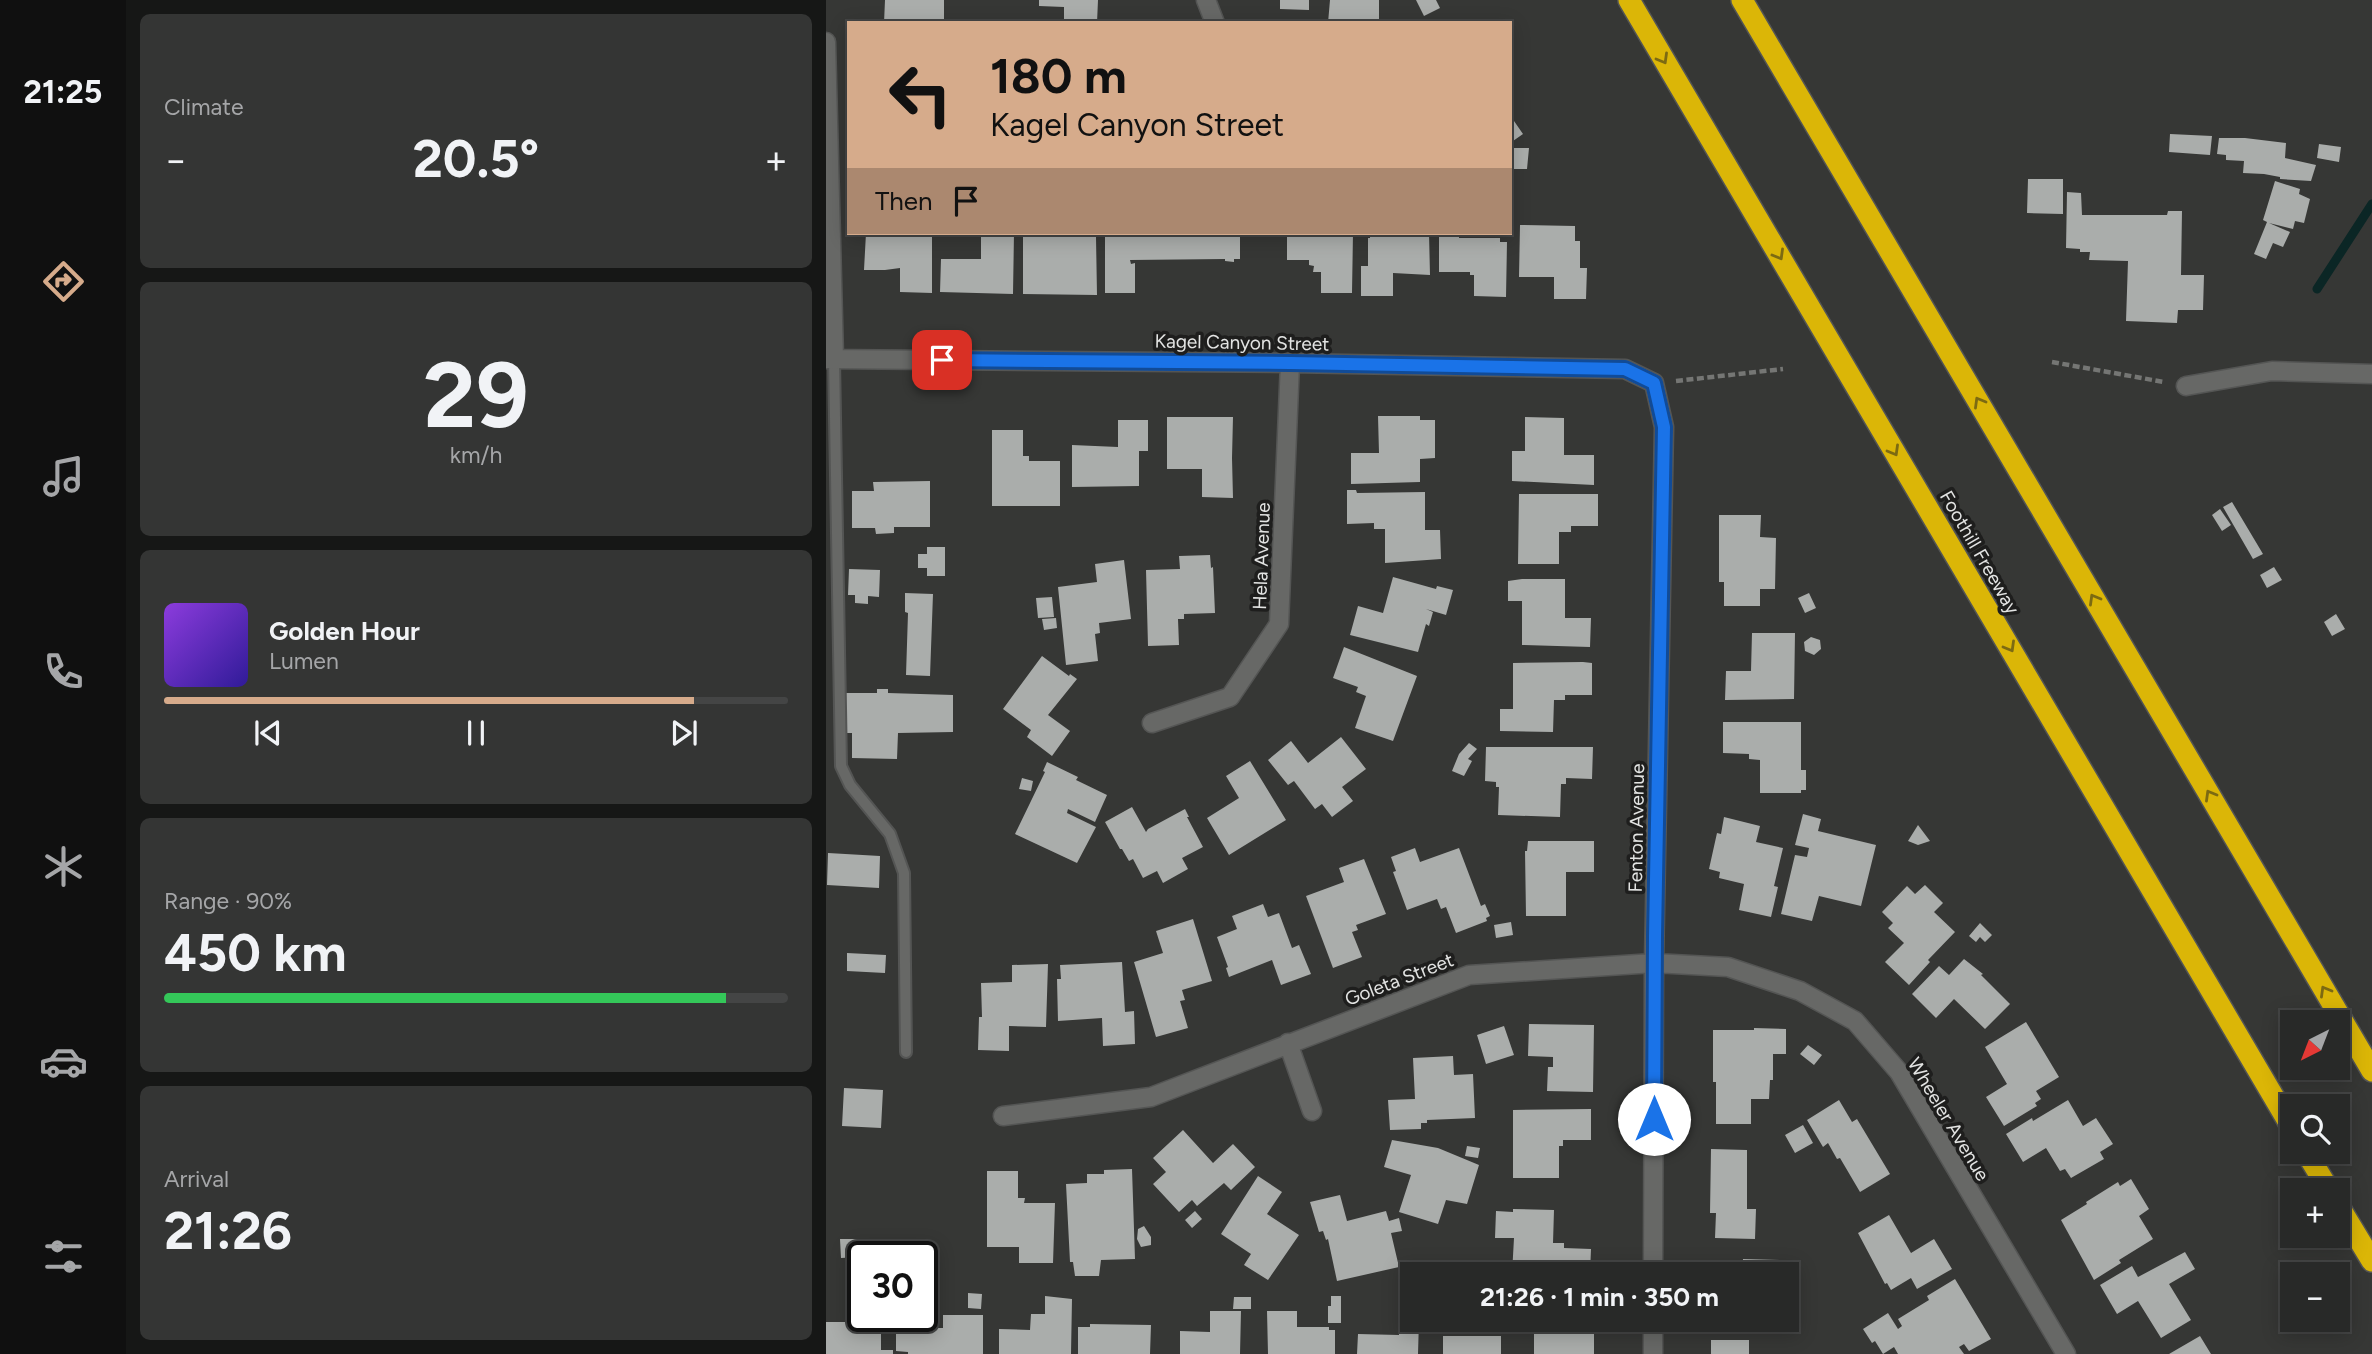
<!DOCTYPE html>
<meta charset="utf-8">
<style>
:root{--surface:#282928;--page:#343534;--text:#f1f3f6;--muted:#a5a6a8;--line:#444545;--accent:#d6ab8b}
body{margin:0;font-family:Figtree,sans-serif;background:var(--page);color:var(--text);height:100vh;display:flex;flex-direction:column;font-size:26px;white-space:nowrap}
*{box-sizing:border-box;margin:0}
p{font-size:23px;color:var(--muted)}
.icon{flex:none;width:38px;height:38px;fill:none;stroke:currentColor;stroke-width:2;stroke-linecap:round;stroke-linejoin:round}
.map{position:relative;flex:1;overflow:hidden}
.panel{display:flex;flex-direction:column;gap:14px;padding:14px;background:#161716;width:700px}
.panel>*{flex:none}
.hud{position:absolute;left:21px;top:21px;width:665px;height:214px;border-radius:0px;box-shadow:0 4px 18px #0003,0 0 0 2px var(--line);background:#d6ab8b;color:#111;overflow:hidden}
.needle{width:46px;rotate:222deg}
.buttons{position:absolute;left:1454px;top:1010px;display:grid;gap:14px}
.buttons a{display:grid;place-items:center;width:70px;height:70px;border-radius:0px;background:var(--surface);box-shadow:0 4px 18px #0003,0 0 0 2px var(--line);font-size:35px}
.speed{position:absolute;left:21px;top:1241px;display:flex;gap:14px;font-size:35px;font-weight:700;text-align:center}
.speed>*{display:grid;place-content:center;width:91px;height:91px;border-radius:50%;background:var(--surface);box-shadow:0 4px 18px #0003,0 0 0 2px var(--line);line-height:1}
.speed .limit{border:4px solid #111;border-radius:10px;background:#fff;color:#111}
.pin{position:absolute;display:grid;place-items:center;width:60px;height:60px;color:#fff;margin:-30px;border-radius:14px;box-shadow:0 4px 10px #0006}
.me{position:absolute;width:77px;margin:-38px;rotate:0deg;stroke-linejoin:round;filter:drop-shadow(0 0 5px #0008)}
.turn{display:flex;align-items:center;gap:24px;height:147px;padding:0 28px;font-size:32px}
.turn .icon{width:91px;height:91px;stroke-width:2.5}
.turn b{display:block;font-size:49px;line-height:60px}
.then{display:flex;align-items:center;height:66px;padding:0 28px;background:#0003;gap:14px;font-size:26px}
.big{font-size:52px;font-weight:700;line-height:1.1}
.panel .card{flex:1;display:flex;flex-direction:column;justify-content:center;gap:10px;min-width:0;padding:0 24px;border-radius:10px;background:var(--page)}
.panel .dial{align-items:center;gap:0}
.dial b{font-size:91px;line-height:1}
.song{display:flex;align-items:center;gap:21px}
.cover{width:84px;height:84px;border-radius:10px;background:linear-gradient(135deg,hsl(270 70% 55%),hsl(250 70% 35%))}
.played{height:7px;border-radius:4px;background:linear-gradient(90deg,var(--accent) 85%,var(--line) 85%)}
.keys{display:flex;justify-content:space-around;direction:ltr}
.heat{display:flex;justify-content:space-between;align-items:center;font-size:38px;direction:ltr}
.charge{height:10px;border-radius:5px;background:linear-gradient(90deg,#34c759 90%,var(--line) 0)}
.trip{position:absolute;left:574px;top:1262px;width:399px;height:70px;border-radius:0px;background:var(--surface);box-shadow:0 4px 18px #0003,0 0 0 2px var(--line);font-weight:700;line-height:70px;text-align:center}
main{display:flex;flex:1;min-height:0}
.menu{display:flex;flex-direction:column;width:126px;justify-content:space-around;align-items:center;background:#101010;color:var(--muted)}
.menu .icon{width:49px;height:49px}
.menu .on{color:var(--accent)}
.menu b{font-size:32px;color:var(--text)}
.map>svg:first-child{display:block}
</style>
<main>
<nav class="menu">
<b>21:25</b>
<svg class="icon on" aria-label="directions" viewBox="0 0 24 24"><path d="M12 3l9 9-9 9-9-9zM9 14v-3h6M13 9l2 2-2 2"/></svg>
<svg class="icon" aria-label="music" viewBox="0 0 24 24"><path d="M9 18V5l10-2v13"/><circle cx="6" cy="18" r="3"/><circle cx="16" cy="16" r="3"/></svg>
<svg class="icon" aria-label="phone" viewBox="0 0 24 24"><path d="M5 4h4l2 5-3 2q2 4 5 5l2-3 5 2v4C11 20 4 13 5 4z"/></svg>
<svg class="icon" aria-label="climate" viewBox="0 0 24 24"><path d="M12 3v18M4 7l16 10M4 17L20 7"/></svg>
<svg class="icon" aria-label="car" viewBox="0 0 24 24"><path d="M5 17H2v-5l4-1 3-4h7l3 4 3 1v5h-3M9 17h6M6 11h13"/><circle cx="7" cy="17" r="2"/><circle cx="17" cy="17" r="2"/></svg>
<svg class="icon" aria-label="filters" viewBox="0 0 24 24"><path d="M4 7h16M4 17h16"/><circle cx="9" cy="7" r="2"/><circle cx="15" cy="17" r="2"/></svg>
</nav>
<section class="panel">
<div class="card"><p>Climate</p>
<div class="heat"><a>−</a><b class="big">20.5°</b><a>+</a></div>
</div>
<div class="card dial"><b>29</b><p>km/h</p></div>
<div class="card">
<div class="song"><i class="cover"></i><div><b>Golden Hour</b><p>Lumen</p></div></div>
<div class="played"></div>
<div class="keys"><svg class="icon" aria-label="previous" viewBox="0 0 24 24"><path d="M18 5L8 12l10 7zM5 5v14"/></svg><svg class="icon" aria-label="pause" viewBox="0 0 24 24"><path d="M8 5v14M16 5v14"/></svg><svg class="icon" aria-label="next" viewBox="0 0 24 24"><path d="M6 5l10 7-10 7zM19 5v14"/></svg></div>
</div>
<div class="card"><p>Range · 90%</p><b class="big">450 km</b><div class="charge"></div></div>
<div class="card"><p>Arrival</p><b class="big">21:26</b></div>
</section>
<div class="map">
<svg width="1546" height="1354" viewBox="0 0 1546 1354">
<rect width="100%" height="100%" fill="#363735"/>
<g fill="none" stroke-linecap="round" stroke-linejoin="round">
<path stroke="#0b2625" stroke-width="9" d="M1491,289L1546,204"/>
</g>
<path fill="#aaadab" d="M59,0H118V23H58Z
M213,0H272L271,23H238V7L213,6Z
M454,0H483V10L454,9Z
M504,0H553V23H502Z
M590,0H610L614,8L598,16Z
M688,121L697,134L687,141L684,136V124Z
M1344,134L1386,136L1384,155L1343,152Z
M1393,138H1419L1460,143L1459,158L1490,165L1485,181L1454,179V177L1438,174L1417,173L1418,161L1400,160V155L1391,154Z
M1493,144L1515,147L1513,162L1491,158Z
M688,148H703L701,169H688Z
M1202,179H1237V214L1201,213Z
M1449,181L1474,189L1473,194L1484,199L1478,223L1469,221L1467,229L1443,223L1464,232L1457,247L1447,243L1440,259L1428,254L1441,222L1437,220Z
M1241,192L1255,193L1256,215H1341L1342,211H1356L1355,275H1378L1377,310H1352L1351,323L1300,321L1302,261L1263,260L1264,252H1254V249L1240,248Z
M694,225L749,226V241H754V268H761L760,299H728V277H693Z
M40,233H106V293L74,292V268L59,270H38Z
M155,233H188L187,294L114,292L115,259H155Z
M279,233H414V259H408V262L399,261V259L304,260L305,264L309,263V293H279Z
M461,233H527L526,293H495V272H487L488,266L483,265V260H461Z
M544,233H603L604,275L567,273V296H535V266H542V238H544Z
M613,233H633V238H674V242H681L680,297L648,296V275H644V272H613Z
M197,234L270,237L271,295L197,294Z
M552,416H594V420H609V458L594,459V482L525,484V453H553Z
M341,417H407L406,458L407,498L376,497V469H341Z
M699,417L738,418V455H768V485L686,481V451H699Z
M292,420H322V451H313V486L246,487V445L292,447Z
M166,430H197V456H203V461H234V506H166Z
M104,481V527H68V533L50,534L49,528H26V491H48L47,482Z
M521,490H530L531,493L599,492V530H614L615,559L559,563V529H548V523L521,524Z
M693,494H772V526H745V532H733V564H692Z
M1406,502L1437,554L1427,559L1397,507Z
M1394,509L1405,525L1396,531L1386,515Z
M893,515H935L934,537L950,538L949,589H934V606H898V582H893Z
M101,547H119V576H101V568H92V554H101Z
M384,555L385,568L387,567L389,613L358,614V619H352L353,645L322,646L320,570L354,569L353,556Z
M298,560L305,619L273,623L274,633L269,634L272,661L240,665L232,587L271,582L269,564Z
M1448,567L1456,580L1441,588L1434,575Z
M23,569L54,570L53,597L42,596V604L29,603V595H22Z
M567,577L610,589L611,586L627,590L620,615L600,609L607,612L603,626L600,624L592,652L524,635L532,606L557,613Z
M696,579H739V618H765L764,647L696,645V601H682V581Z
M79,593L107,594L104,676L80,675L82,613L79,612Z
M983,593L990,608L979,613L972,598Z
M226,597L228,617L212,618L210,598Z
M1510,614L1519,629L1506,636L1498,622Z
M230,618L231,628L218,630L216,619Z
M926,633H969L968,699L899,700L900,671H925Z
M985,637L994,640L995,649L988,655L979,651L978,642Z
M518,647L591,676L567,741L529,728L540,696L530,692L532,687L507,678Z
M216,656L243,676L244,674L251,679L222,715L244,731L226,756L201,737L205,730L177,709Z
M757,662L766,663V695H739V700H728L727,732L674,731V709H687V663Z
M51,689H62V693L127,695V732L72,733L71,759L26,758V733H18L19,693H51Z
M897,722H975V770H980V790H975V793H934V760L923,759V754L897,753Z
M515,737L540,769L516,787L527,801L506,817L496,804L489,809L468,781L462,785L442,760L465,741L482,763Z
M643,743L651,749L642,759L646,761L638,776L626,771L633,754Z
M660,747H767L766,779L740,778V784H735L734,817L672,815L673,787H670V782L659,781Z
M424,761L460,820L403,855L381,818L413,798L400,776Z
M221,762L252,777L250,780L281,795L269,822L242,809L241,813L270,827L251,863L189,834L219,772L217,771Z
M196,778L207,781L205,791L193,789Z
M306,807L320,832L322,829L359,809L363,817H361L377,847L356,858L362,869L337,883L331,871L317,878L307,859L303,861L296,849H294L279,822Z
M977,814L995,819L992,831L1050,845L1035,906L993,896L986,921L955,914L969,855L981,857L983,848L969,845Z
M898,817L934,826L930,842L957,848L948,886L952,887L945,917L913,910L918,884L893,878L894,872L883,869L891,833L895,834Z
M1092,825L1104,841L1092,845L1082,841Z
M702,841H768V872H740V916H700L699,851H701Z
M589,848L594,862L633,848L655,906L659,904L664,916L660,918L661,921L630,933L620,907L615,909L611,899L581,910L567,872L570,871L565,857Z
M2,853L54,856L53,888L1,885Z
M538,859L560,914L530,925L532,930L526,932L536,957L507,968L480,896L518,882L513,868Z
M1099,885L1117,903L1108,912L1129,932L1102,960L1104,962L1083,985L1059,962L1078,943L1062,928L1067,923L1056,912L1081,886L1089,894Z
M437,904L442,917L453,913L466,948L473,945L485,974L455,985L446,960L403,977L400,968L402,967L391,937L411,929L406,916Z
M367,919L386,981L356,990L359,1000L354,1001L362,1028L330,1037L308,962L337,953L330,931Z
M685,922L687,935L670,938L668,925Z
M1154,923L1166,935L1159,942L1154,937L1150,942L1143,936Z
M21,953L60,955L59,973L21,971Z
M1138,959L1157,974L1155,975L1184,1004L1159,1029L1128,999L1110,1018L1086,994L1113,966L1123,975Z
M296,962L299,1012L308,1011L309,1044L277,1046L276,1018L232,1021L231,979H235L234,965Z
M222,964L220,1027L183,1026V1051L152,1050L153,1017H156L155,983L186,982V965Z
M1200,1022L1233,1077L1210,1091L1215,1099L1209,1103L1211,1106L1178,1126L1160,1097L1181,1084L1159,1047Z
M703,1024L768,1025L767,1092L721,1091L722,1067H727V1057L702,1056Z
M678,1026L688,1055L660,1064L651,1035Z
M928,1028L960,1029V1054H947V1080H944L943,1099H925V1124H890V1082H887V1030H928Z
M982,1045L996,1055L988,1065L974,1054Z
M627,1056L628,1075L647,1074L649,1118L601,1120V1123H595V1129L564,1130L562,1100L589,1099L587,1058Z
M18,1088L57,1090L55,1128L16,1126Z
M1013,1100L1026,1122L1031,1119L1064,1174L1034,1192L1014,1158L1011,1159L1002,1143L997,1147L981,1120Z
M1242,1100L1257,1126L1270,1118L1287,1144L1274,1152L1278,1159L1245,1178L1239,1169L1234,1171L1220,1148L1197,1162L1180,1134L1206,1118L1207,1121Z
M765,1109V1140H737V1146H733V1178H687V1110Z
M977,1125L987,1143L969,1153L959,1135Z
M357,1130L387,1163L407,1144L429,1167L405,1190L398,1183L371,1206L366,1200L353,1212L327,1184L340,1172L327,1158Z
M566,1140L612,1148L653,1165L641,1204L620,1200L612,1224L573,1212L585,1175L558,1167Z
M641,1146L654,1148L652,1158L639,1156Z
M885,1149L921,1150V1209H930L929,1239L889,1238L890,1213H884Z
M306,1169L309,1259L275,1260L273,1276H249L247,1262H244L240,1184L261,1183V1174H278V1170Z
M161,1171H192V1198H199L198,1203H229L227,1263H193V1247H161Z
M432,1176L456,1192L441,1214L473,1235L442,1280L418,1265L425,1254L395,1234Z
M1305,1179L1323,1209L1313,1216L1327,1239L1293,1260L1295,1263L1268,1280L1235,1220L1261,1204L1260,1202L1292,1182L1294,1186Z
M514,1195L521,1221L560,1211L563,1221L573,1218L576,1231L565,1233L573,1267L511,1281L502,1239L500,1240L497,1231L493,1232L484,1202Z
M687,1209L728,1210L727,1243H738V1248L765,1249L764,1274H686L688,1238H669L670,1211L687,1212Z
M369,1211L376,1219L366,1228L359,1220Z
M1063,1215L1085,1253L1108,1239L1126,1269L1091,1289L1085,1278L1065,1290L1061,1283L1059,1284L1032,1233Z
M318,1226L325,1237V1245L315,1247L311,1239L312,1229Z
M14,1239H52V1256L15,1258Z
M1359,1252L1369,1269L1343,1284L1365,1320L1335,1338L1312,1301L1291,1314L1274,1285L1306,1266L1312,1277Z
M917,1259L955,1260V1263H967L964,1298H961V1274H916Z
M1129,1279L1165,1339L1143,1351L1138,1344L1133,1347L1138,1354H1072L1068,1347L1057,1354L1049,1341L1046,1343L1037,1329L1062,1313L1072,1329L1076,1326L1072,1319L1103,1300L1101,1296Z
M142,1293L156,1294L155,1309L142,1308Z
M219,1296L246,1299L245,1354H173V1329L204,1330L205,1314H219Z
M505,1296H515V1323H502V1306H505Z
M408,1297H425V1309H407Z
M384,1311H415L414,1354H354V1331L384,1332Z
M441,1311H471V1327H503V1330H509V1354H442Z
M117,1315H157V1354H82V1352L70,1351V1330H85V1328H117Z
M573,1318L593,1320L592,1354H531L532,1334L573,1335Z
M750,1320H768V1354H708V1331L750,1330Z
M883,1320H954V1326L916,1325V1330L883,1329Z
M0,1322H55V1350H67V1354H0Z
M264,1324L325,1325L324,1354H252V1327H264Z
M617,1336H675V1354H617Z
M1374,1336L1385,1354H1343Z
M885,1340H923V1354H885Z"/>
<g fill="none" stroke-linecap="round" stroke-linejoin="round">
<g stroke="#545554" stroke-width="14">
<path id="service" d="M8,359L15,766L24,785L64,834L78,873L80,1052"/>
</g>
<g stroke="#545554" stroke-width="21">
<path id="minor" d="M380,0L389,23
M0,42L8,359
M0,359L464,363L799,369L828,383L838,427L828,963L827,1274
M1360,386L1446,371L1546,374
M326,723L404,697L453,624L464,363
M462,1043L486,1111
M177,1116L325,1097L643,975L828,963L902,967L974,991L1029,1021L1073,1072L1240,1354
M827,1354V1320"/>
</g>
<g stroke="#545554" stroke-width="24">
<path id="motorway" d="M803,0L1466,1128
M916,0L1546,1071
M1480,1152L1503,1190
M1512,1205L1546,1261"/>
</g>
<path stroke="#757674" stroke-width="4.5" stroke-dasharray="7 3.5" stroke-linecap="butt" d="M1226,362L1338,382
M850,381L957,369"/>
<use href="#service" stroke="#676866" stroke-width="10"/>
<use href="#minor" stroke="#676866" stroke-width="18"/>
<use href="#motorway" stroke="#dbb607" stroke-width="21"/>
</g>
<defs><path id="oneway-chevron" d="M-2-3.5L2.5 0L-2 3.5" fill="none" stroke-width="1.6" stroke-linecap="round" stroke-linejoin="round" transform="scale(1.75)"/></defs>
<g stroke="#7c6a12">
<use href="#oneway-chevron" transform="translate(837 59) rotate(60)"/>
<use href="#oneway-chevron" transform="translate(953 255) rotate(60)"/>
<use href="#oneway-chevron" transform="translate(1153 402) rotate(-120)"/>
<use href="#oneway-chevron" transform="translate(1068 451) rotate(60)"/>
<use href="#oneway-chevron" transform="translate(1268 599) rotate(-120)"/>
<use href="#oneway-chevron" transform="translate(1184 647) rotate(60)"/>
<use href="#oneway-chevron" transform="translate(1384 795) rotate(-120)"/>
<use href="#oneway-chevron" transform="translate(1499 991) rotate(-120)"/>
</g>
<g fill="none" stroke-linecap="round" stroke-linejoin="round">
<g stroke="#114b97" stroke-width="18">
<path id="route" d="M116,360L464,363L799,369L828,383L838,427L829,936L828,1119"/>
</g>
<use href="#route" stroke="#1a73e8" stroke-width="12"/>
</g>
<g text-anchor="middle" stroke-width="7" stroke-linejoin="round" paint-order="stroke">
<g font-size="19" fill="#e3e4e3" stroke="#1e1e1d">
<text transform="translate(416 342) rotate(1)" y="7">Kagel Canyon Street</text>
<text transform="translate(1154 552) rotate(60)" y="7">Foothill Freeway</text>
<text transform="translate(435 556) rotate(-88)" y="7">Hela Avenue</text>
<text transform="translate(810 828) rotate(-89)" y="7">Fenton Avenue</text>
<text transform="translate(573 979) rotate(-21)" y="7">Goleta Street</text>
<text transform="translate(1123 1119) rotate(59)" y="7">Wheeler Avenue</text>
</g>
</g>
</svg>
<div class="buttons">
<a><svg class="needle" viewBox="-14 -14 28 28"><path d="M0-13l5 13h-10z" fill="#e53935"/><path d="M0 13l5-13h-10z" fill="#a5a6a8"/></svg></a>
<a><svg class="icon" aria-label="search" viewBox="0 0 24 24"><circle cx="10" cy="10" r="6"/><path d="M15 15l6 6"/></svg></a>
<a>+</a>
<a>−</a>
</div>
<div class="speed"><div class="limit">30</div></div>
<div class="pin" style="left:116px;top:360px;background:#d93025"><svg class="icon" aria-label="arrive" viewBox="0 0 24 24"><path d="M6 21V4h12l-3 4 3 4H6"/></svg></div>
<svg class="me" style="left:828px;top:1119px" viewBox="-20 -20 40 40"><circle r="19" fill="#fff"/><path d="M0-13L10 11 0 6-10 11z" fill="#1a73e8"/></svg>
<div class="trip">21:26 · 1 min · 350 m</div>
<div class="hud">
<div class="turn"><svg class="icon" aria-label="left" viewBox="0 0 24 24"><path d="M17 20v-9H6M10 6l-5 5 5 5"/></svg><div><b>180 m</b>Kagel Canyon Street</div></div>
<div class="then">Then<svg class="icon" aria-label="arrive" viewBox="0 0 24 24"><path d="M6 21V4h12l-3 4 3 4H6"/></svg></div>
</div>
</div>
</main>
